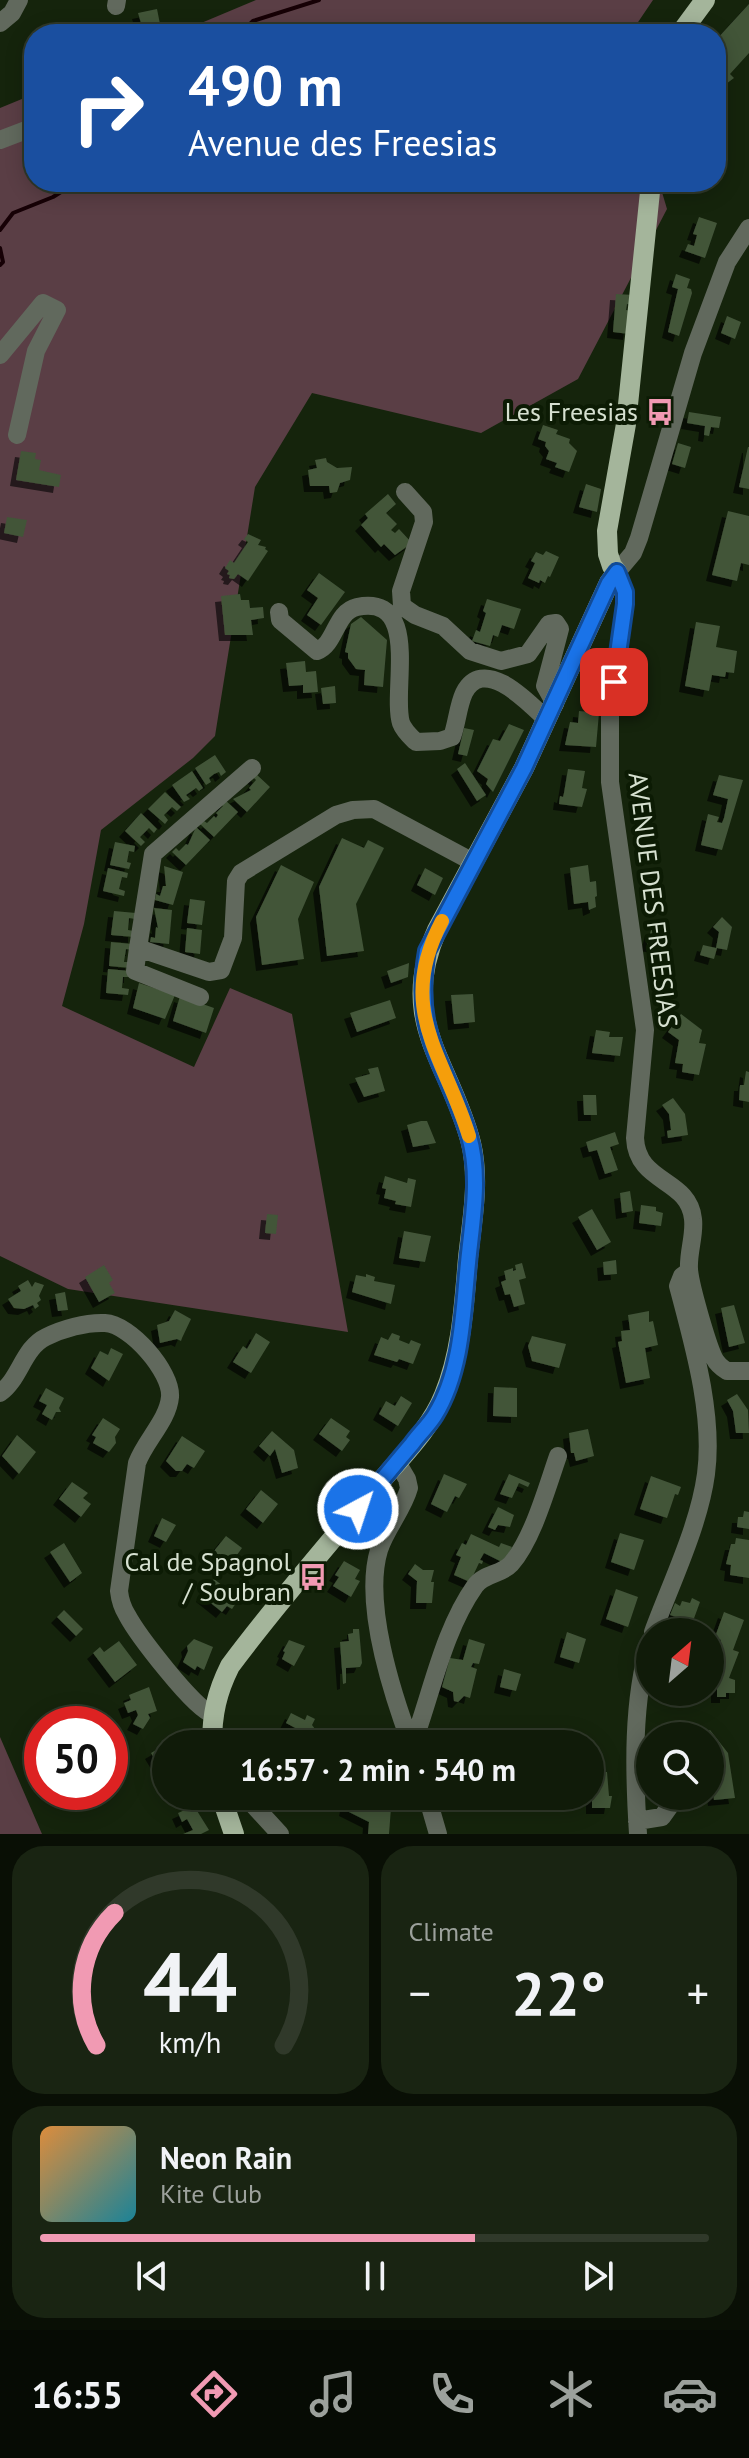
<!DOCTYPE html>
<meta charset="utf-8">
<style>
:root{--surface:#101b09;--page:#192412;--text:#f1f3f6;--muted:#9ca19c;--line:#30392a;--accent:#f19ab3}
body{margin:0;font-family:"PT Sans",sans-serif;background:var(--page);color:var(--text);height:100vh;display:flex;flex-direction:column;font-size:30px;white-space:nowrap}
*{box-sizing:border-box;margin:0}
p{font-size:26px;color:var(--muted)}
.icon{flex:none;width:44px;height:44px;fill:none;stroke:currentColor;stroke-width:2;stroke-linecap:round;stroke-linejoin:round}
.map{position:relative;height:1834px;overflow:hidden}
.panel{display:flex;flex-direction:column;gap:12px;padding:12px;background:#090f05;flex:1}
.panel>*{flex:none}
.guide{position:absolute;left:24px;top:24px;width:702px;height:168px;border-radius:32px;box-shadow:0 4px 20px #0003,0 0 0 2px var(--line);background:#1a4fa0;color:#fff;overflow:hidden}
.needle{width:52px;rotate:28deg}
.buttons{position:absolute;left:636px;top:1618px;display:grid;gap:16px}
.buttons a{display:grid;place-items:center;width:88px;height:88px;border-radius:50%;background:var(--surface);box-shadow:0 4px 20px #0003,0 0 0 2px var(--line);font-size:40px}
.speed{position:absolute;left:24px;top:1706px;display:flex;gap:16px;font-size:40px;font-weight:700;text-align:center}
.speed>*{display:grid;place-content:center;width:104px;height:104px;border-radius:50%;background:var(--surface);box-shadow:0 4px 20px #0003,0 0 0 2px var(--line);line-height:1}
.speed .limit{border:12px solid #d22;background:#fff;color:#111}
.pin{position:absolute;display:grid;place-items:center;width:68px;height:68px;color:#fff;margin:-34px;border-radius:16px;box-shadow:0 4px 12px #0006}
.me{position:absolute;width:88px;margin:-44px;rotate:40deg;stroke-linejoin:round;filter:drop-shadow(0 0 6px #0008)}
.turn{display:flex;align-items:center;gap:28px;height:168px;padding:0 32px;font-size:36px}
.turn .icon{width:104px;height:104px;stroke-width:2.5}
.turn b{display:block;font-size:56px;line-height:68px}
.big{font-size:60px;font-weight:700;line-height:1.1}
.panel .tile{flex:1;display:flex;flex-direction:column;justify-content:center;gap:12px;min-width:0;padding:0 28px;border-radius:32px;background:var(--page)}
.panel .dial{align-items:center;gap:0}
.dial svg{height:208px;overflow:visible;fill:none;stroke:var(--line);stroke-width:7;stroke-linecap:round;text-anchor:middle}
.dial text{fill:var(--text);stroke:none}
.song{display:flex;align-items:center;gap:24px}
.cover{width:96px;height:96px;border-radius:12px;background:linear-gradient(135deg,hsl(30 70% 55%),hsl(190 70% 35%))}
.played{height:8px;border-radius:4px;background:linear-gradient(90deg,var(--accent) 65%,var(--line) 65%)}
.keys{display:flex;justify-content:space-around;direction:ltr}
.heat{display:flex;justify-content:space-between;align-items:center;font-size:44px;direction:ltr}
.panel .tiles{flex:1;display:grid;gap:12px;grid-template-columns:1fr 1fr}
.tile:last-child{grid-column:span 2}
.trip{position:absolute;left:152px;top:1730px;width:452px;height:80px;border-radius:40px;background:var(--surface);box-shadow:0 4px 20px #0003,0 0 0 2px var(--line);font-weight:700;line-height:80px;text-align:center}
.dock{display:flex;height:128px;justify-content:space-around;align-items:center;background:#060b04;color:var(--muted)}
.dock .icon{width:56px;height:56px}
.dock .on{color:var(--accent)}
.dock b{font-size:36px;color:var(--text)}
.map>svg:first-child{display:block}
</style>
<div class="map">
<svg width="749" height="1834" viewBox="0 0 749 1834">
<defs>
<filter id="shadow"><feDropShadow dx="-6" dy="6" stdDeviation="0" flood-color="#0009"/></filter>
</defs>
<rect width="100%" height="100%" fill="#15240c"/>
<path fill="#5a3e45" d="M256,0H653L630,34H175Z
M34,94V182H659L667,209L578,379L481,433L312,393L255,487L215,736L193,758L101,830L84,924L62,1006L194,1067L230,988L292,1014L348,1332L68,1289L0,1256V108Z
M0,1737L42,1834H0Z"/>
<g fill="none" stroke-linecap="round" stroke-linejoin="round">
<path stroke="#160005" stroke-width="4" d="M240,34L253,21L319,0
M0,230L13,213L53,197L77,182
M0,248L3,262L0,265"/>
</g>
<path fill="#425439" filter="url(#shadow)" d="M749,4V53L730,74L734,78L722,87L716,79V40Z
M157,9L162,34H128L127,28L141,23L138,13Z
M699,217L717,223L705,258L685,251L688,244L694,246L697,235L693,234Z
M676,274L690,279L687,288L691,289L692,293L679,336L668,332L678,289L672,287Z
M616,294L634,295L632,305L627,304L626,310L632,311L629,334L613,332Z
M727,316L741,322L735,339L721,333Z
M689,412L721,417L719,428L711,427L709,436L704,435L705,426L687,423Z
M543,425L558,430L556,434L570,439L569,443L577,451L569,472L555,467L557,463L546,459L549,451L545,446L546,442L538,439Z
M678,443L691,447L685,468L672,464Z
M748,447H749V489L739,487Z
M21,451L36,453L35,459L41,460L39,470L61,475L59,487L16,480Z
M326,458L327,462L337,468L352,467L350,480L340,483L337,492L330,493L329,486H310L308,470L317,468L315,460Z
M586,484L601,489L597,512L579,507Z
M388,494L396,504L386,513L397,524L391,530L395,533L399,529L412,543L395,555L384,544L381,547L361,525L368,518L365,514Z
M728,511L749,516V565L741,563L737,581L712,575Z
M7,517L27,520L23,537L4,533Z
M248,534L261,540L258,545L266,547L265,549L268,551L248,581L238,574L234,579L229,578L230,575L227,574L229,571L225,568L230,560L234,563L248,542L244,539Z
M546,551L559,557L550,577L548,576L545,583L540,580L539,583L528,578L535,563L531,561L536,552L543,555Z
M319,573L345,592L321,625L307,615L318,598L307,590Z
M240,594L241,600H249L250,608L263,607L264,618L251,620L253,635H225L221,596Z
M487,599L521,609L514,629L502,625L498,637L493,635L490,646L472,641L476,630L480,632L486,613L483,611Z
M361,617L387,640L383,687L364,685L365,670L356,669L348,658V653L345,652L351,624Z
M696,622L720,626L716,647L737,651L734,673L726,672L725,677L712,675L709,691L685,686Z
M305,661L306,672L316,671L318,692L303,693V685L289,686L286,663Z
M335,686L336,703L323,704L321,688Z
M579,711L599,713L596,747L565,745L570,722L578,723Z
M509,724L524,730L493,792L486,784L488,779L477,771L493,739L500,741Z
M464,728L474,730L467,756L458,754Z
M215,755L226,772L221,776L219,772L214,774L209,778L211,782L206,785L195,768Z
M465,763L486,795L477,801L457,769Z
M568,769L585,771L582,788L587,789L582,807L559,804L560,796L563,797L564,793Z
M192,771L203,788L199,791L196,788L186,795L190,799L184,802L172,785Z
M256,774L270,787L247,812L233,799L251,790L249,788L256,780L253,777Z
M719,775L743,780L722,850L701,845L708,814L719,817L717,822L722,823L724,818L728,799L713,795Z
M165,792L181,807L177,811L172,807L164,815L168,820L165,824L148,809Z
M224,799L238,812L214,837L200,824L204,821L207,823L214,816L216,818L218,815L216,813L223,806L220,803Z
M141,813L157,829L154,833L149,828L140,837L145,842L141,846L125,831Z
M196,827L210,840L186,865L172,852L176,848L179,851L186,844L188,845Z
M342,838L364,848L368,840L384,848L356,904L364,951L327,956L319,887Z
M115,842L135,846L134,852L129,851L127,862L131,863L129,869L110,865Z
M281,865L314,882L298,919L304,959L262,965L256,917Z
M588,865L590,882L596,881L597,896L595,897L596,907L589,910L588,902L574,904L570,868Z
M164,866L183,872L173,905L155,900L156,894L160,896L163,886H166Z
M108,868L128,873L127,878L122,877L119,889L125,891L124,896L103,891Z
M425,868L443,878L435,895L417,885Z
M190,899L205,901L202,925L187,923Z
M154,908L172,910L169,944L150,942L151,937L155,938L156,927L158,928Z
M114,911L136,913L135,919L129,918L128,930L134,931V937L111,935Z
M722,917L732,927L727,950L717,948L714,959L700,955L703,945L716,948L719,932L713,927Z
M187,928L202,930L200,954L185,952Z
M651,930L664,933L660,948L647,945Z
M111,942L133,944L132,950L126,949L124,962H131V968L109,966Z
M409,963L408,977L391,983L387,971Z
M108,969L130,971V977H123L122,988L129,989L128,995L106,993Z
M139,983L175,995L165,1019L133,1008Z
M473,994L475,1022L454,1024L451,995Z
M180,996L214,1008L206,1033L173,1021Z
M390,1000L396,1018L357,1032L350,1013Z
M681,1014L702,1030L699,1043L706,1044L699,1075L682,1072L683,1064L675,1063L679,1040L668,1032Z
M596,1030L610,1032L609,1037H623L620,1056L592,1053Z
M378,1067L385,1091L364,1097L355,1078L370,1074L368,1069Z
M746,1071L749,1072V1102L739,1100L740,1085H744Z
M583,1095H596L597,1115H584Z
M673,1098L685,1114L688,1135L668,1138L667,1131L671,1130L669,1114L662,1105Z
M421,1121H427L436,1143L413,1147L407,1125Z
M615,1132L619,1144L610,1147L618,1170L605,1174L597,1150L589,1152L586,1142Z
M385,1176L407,1183L408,1178L416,1180L411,1207L395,1204L396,1201L384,1198L386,1189L382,1188Z
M630,1191L633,1211L622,1213L620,1193Z
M641,1205L656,1207V1211L663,1213L661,1226L639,1223Z
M592,1209L611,1242L597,1250L578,1217Z
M267,1214L278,1215L276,1234L265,1233Z
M404,1231L431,1236L425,1262L399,1258Z
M616,1260L617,1274L604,1275L603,1262Z
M522,1263L526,1278L519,1280L525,1304L514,1307L510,1294L505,1295L501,1282L506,1280L504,1271L513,1268V1271L516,1270L515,1265Z
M104,1265L113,1280L109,1283L115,1293L99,1302L85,1277Z
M366,1274L375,1277L374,1281L395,1285L391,1304L352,1292L356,1275L366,1277Z
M28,1280L32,1287L35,1282L44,1285L39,1296L41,1300L37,1303L39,1306L35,1309L33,1305L24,1309L14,1308L8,1299L21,1291L18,1286Z
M65,1292L68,1310L58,1311L55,1294Z
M734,1305L745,1343L729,1347L721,1308Z
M175,1310L191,1319L182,1338L181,1341L177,1339L160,1343L157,1325L169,1321Z
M649,1311V1322L653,1321L658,1345L645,1348L650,1378L626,1383L618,1342L622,1341L621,1331L630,1330L628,1315Z
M256,1333L270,1342L251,1373L233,1362L243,1346L247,1349Z
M392,1333L400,1336L399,1340L409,1344L411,1340L421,1344L413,1364L399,1359L397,1362L374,1355L381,1337L388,1340Z
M532,1336L566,1344L559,1368L532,1361L528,1346Z
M111,1348L123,1354L109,1381L91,1368L100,1351L108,1355Z
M494,1387L517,1388V1417L493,1416Z
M46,1388L64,1398L59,1408L61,1412H56L52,1420L42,1414L47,1405L39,1401Z
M737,1394L748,1410L749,1433H736L733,1411L727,1400Z
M401,1396L412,1403L398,1426L379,1414L386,1401L395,1406Z
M103,1418L120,1429L115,1437L116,1443L109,1452L93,1443L96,1437L92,1435Z
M331,1418L350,1431L346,1437L350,1440L342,1451L319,1434Z
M588,1429L594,1456L576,1461L574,1453H571L569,1433Z
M272,1431L294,1450L298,1468L282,1473L275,1449L270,1456L259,1446Z
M17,1435L36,1452L19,1474L2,1456Z
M182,1436L205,1451L194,1468L187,1464L182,1471H176L166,1461Z
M444,1474L467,1484L459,1498L455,1496L447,1512L431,1504Z
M509,1474L530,1483L528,1487L519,1483L512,1498L500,1494Z
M651,1476L681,1487L678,1495L675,1494L667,1518L640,1509Z
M72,1482L88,1493L83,1498L91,1504L81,1517L59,1499Z
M261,1490L278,1504L263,1523L246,1509Z
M498,1507L514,1515L510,1527L498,1525L495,1530L488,1527Z
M744,1511L749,1512V1529L737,1527L738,1517H743Z
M162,1518L176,1525L166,1542L154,1536Z
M620,1533L644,1540L634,1570L611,1562Z
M471,1534L499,1547L501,1543L512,1547L504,1563L484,1553L480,1560L483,1561L482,1564L479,1563L470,1582L454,1575L461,1557L456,1555L462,1543L466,1545Z
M226,1536L242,1548L234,1559L231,1557L227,1562L214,1551Z
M736,1538L749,1540V1578L730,1575L731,1565L726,1564L731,1544H735Z
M64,1543L82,1573L70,1582L50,1552Z
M344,1561L360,1570L355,1579L360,1581L351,1597L333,1586L339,1577L335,1575Z
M415,1564L423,1570H434L431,1582H434L432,1603H416L417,1581L408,1574Z
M214,1579L223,1586L220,1590L236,1603L232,1609L227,1606L222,1612L202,1596Z
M616,1589L638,1597L628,1627L606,1619Z
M692,1598L700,1602L689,1632H671L676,1617L670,1615L675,1603L680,1606L682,1601L690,1603Z
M64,1610L83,1629L76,1636L57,1617Z
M724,1612L744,1620L733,1650L739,1652L729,1678L735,1680V1693H726V1697H717V1683L721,1675L712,1672L721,1646L719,1645L721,1640L715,1637Z
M353,1629H359L362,1663L360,1667L346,1668V1683L343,1684L340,1642L349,1641L348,1634L353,1633Z
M567,1632L586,1639L579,1663L560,1657Z
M194,1639L213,1647L204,1670L197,1666L195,1670L183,1662L188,1651L187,1646Z
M469,1639L485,1644L479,1664L473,1663L471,1667L477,1669L470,1698L464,1696L458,1702L454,1701L453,1692L442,1687L450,1658L463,1660Z
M289,1640L305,1646L294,1666L282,1659L285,1652L283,1651Z
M119,1641L137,1665L115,1682L93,1653L100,1647L104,1652Z
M504,1669L521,1674L516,1691L500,1687Z
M149,1687L157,1711L148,1714L150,1718L143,1729L133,1724L138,1715L136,1710L128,1713L124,1703L131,1700L129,1695Z
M291,1713L305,1720L307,1715L315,1719L312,1725L315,1729V1744H302L299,1730L286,1723Z
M663,1724L665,1727L669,1724L676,1736H660L655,1729Z
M710,1730L728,1753L735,1798L714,1800L710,1770V1736H701Z
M166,1744V1778L151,1753Z
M592,1772H607L609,1796H612L610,1808H592Z
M348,1796H378L383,1807L391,1808L389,1834H368L369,1822L345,1810Z
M194,1806L209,1830L201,1834H183L193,1830L187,1819L182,1822L178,1813Z"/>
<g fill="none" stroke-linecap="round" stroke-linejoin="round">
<path stroke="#61695d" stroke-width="18" d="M116,6L117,0
M0,23L12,13L19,0
M0,140L34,127
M749,228L727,262L693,353L639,538L633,553L617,572L625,592V604L610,707V782L645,1030L635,1138C637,1184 689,1178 693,1219C695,1235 688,1252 689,1269C690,1285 707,1343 714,1358C717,1364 722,1368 727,1371H749
M0,355L43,303L57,310L36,351L17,435
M405,492L423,512L424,522L401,591L402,606L415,615L443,626L470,651L501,661L528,654L549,624L556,623L560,629L545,686L555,704
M279,612L280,620L317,651C336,644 335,612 357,607C422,594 391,691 401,723C404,731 410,736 416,742L440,741L452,737C457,723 458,706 464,693C484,654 530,704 547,720
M252,768L153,854L138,948L209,972L221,970L233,938L236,881L241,873L336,815L353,810L374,809L473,862
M138,948L135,971L200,997
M0,1393C20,1379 23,1348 46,1337C62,1329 86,1322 105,1323C130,1324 172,1372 170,1397C168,1420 145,1441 137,1463L119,1591C120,1600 122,1607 127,1615C137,1634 195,1710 212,1714
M397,1462L407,1479L409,1488C403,1510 386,1528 379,1550C363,1603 392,1693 411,1744
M653,1632C671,1583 699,1526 706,1474C714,1414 693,1343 678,1286L682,1276L689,1271
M410,1743L418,1729C434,1682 446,1627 475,1586C484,1573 501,1575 511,1564C533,1539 547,1487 558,1456
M245,1796L280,1834
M427,1796L438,1834
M637,1821L662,1817L677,1796
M638,1834C634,1771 632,1702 650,1641"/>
<path stroke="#a4b59b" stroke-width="20" d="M680,34L705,0
M212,1744C212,1714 217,1692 230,1666C276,1604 327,1546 376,1487C400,1458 430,1430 444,1395C462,1351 464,1304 468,1258C472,1220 480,1181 471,1143C450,1061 397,1022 437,930L524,768L609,583L617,572L612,566L608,554L607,531L626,424L651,182
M221,1796L234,1834"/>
</g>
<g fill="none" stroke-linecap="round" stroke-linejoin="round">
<g stroke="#114b97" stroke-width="20">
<path id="route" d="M358,1509C376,1487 394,1465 412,1444C419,1434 429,1425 435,1415C462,1371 463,1313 468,1263C472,1221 481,1177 469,1136C446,1061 412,1037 427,951L524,768L609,583L617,572L625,592V604L614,682"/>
</g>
<use href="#route" stroke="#1a73e8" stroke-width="14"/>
<path stroke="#f59e0b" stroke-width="14" d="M442,921C395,1010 444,1054 469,1136"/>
</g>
<defs>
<g id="bus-bare" transform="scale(2.16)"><path d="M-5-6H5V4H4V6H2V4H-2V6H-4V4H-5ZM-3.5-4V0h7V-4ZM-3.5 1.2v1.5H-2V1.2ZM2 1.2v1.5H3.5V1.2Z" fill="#f19ab3" stroke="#0c1b04" stroke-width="2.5" paint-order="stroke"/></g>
</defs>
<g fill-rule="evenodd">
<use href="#bus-bare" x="660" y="412"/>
<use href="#bus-bare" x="313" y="1577"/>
</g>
<g text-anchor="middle" stroke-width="8" stroke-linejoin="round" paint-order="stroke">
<g font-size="26" fill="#d6e0d0" stroke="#0c1b04" text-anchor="end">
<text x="638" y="421">Les Freesias</text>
<text x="291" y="1571">Cal de Spagnol<tspan x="291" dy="30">/ Soubran</tspan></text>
</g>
<g font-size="26" fill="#d6e0d0" stroke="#0c1b04">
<text transform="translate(653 900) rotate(83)" y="9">AVENUE DES FREESIAS</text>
</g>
</g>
</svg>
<div class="buttons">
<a><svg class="needle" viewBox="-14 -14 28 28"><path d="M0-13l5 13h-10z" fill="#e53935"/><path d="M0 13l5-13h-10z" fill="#9ca19c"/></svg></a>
<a><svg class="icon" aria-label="search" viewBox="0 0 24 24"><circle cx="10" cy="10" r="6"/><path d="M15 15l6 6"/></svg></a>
</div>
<div class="speed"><div class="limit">50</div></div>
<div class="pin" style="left:614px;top:682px;background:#d93025"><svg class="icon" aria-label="arrive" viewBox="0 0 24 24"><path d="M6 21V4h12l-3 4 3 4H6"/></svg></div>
<svg class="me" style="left:358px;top:1509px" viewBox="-20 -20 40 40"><circle r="17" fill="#1a73e8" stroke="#fff" stroke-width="3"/><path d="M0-11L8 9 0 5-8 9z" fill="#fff"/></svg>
<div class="trip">16:57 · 2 min · 540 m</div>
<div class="guide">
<div class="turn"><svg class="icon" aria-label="right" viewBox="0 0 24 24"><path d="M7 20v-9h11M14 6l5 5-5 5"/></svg><div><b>490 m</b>Avenue des Freesias</div></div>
</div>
</div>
<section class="panel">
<div class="tiles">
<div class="tile dial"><svg viewBox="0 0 100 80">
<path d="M14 69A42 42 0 1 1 86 69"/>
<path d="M14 69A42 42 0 0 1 21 18" stroke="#f19ab3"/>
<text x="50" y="56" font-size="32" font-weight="700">44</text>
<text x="50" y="72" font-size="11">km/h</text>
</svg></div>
<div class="tile"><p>Climate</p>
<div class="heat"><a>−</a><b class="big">22°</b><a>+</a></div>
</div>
<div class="tile">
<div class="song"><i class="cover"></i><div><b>Neon Rain</b><p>Kite Club</p></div></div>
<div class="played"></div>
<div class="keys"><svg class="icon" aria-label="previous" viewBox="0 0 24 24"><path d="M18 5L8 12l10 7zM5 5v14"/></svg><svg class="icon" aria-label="pause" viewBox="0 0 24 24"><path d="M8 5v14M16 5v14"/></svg><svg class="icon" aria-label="next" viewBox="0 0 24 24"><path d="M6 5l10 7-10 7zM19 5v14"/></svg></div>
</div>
</div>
</section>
<nav class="dock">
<b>16:55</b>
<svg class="icon on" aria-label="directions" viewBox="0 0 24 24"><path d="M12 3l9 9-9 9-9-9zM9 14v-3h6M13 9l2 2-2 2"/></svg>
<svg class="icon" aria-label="music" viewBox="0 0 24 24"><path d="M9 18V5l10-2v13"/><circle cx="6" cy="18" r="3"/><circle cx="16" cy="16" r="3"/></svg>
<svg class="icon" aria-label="phone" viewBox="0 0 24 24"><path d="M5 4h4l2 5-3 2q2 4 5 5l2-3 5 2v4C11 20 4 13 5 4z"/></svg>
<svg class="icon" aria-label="climate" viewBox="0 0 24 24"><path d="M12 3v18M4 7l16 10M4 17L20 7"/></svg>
<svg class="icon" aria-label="car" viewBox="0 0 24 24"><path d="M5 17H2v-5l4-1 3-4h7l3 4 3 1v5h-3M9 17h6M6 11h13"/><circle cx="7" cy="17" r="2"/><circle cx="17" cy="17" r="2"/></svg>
</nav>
